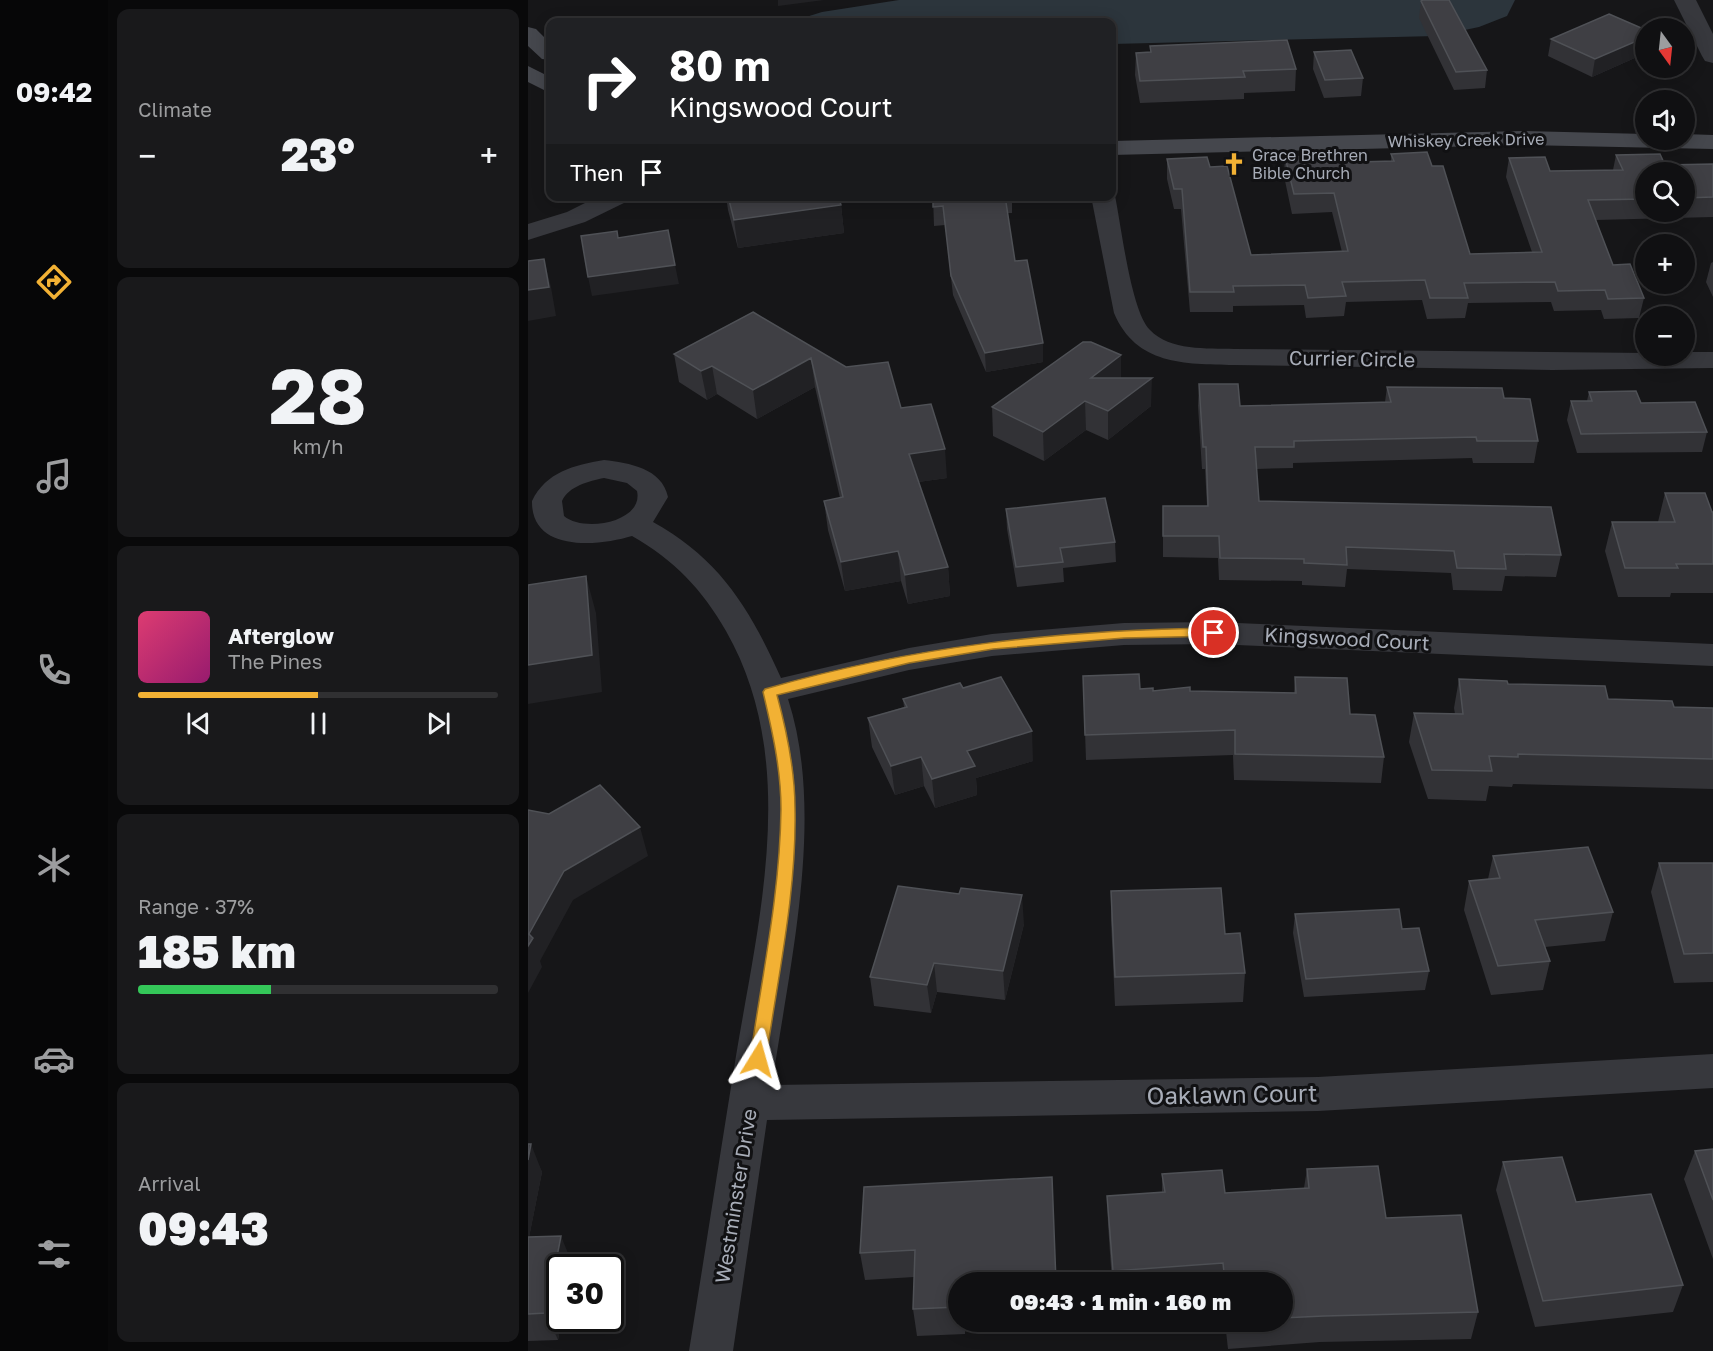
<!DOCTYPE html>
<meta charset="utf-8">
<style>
:root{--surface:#101012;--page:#19191b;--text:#f1f3f6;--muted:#9c9d9f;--line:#303032;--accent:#f2b134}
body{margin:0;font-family:"Golos Text",sans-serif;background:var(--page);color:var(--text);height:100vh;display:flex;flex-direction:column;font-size:22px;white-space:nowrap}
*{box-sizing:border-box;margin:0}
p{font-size:20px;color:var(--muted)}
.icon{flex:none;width:33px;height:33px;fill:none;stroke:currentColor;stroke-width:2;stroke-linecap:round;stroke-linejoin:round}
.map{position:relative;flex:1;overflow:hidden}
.details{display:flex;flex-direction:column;gap:9px;padding:9px;background:#09090a;width:420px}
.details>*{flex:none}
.banner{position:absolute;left:18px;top:18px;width:570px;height:183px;border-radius:12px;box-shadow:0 3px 15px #0003,0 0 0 2px var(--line);background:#202124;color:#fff;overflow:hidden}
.needle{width:39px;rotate:165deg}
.buttons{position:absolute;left:1107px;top:18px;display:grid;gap:12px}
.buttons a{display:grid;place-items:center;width:60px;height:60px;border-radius:50%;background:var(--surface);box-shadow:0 3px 15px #0003,0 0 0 2px var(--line);font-size:30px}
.speed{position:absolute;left:18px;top:1254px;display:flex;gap:12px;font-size:30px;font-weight:700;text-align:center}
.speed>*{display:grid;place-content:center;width:78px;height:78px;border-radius:50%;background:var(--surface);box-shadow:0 3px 15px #0003,0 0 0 2px var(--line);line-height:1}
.speed .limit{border:3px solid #111;border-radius:9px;background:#fff;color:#111}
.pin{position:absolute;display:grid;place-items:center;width:51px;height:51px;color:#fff;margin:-26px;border:3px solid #fff;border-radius:50%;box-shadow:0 2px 6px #0007}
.me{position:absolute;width:66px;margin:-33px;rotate:8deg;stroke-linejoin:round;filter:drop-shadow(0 0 4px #0008)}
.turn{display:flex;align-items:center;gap:21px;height:126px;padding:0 24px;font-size:27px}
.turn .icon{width:78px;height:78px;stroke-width:2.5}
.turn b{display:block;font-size:42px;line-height:51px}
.then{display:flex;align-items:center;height:57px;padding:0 24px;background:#0003;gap:12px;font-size:22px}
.big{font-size:45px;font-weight:800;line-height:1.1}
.details .tile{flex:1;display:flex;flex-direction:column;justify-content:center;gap:9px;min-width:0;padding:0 21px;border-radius:12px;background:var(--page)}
.details .dial{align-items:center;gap:0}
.dial b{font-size:78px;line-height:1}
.song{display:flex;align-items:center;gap:18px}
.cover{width:72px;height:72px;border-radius:9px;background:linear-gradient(135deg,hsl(340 70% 55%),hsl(320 70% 35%))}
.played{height:6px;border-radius:3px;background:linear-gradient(90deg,var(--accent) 50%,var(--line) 50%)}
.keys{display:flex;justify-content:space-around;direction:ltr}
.heat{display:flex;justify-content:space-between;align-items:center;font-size:33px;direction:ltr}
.charge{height:9px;border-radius:4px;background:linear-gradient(90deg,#34c759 37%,var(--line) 0)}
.trip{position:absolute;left:420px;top:1272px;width:345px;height:60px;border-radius:30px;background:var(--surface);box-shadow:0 3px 15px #0003,0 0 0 2px var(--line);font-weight:800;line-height:60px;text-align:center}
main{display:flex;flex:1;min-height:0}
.menu{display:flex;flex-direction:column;width:108px;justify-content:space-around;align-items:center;background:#060607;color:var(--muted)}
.menu .icon{width:42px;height:42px}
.menu .on{color:var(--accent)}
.menu b{font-size:27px;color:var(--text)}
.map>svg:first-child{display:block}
</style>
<main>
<nav class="menu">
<b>09:42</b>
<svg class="icon on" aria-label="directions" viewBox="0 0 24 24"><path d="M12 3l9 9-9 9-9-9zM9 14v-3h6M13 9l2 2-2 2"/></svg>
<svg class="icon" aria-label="music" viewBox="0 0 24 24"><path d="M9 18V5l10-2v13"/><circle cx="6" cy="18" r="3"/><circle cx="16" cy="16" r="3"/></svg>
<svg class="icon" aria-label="phone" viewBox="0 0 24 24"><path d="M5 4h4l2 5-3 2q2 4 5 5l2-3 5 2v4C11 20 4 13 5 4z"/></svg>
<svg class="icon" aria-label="climate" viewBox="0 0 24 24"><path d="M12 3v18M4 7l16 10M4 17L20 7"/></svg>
<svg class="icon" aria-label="car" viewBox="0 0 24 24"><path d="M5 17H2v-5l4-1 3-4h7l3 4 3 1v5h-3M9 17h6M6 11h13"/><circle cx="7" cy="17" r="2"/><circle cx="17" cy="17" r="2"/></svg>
<svg class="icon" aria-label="filters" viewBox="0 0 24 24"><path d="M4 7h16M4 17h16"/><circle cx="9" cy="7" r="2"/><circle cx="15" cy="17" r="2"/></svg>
</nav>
<section class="details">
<div class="tile"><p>Climate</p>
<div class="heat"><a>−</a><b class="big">23°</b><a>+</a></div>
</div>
<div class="tile dial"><b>28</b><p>km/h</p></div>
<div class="tile">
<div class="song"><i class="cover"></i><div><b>Afterglow</b><p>The Pines</p></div></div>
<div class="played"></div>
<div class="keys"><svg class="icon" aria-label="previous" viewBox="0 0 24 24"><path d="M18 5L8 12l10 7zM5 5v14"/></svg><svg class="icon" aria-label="pause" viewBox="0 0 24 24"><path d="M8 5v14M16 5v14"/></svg><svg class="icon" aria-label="next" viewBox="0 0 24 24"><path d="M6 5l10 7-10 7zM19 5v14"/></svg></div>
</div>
<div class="tile"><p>Range · 37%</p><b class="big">185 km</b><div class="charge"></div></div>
<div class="tile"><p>Arrival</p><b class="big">09:43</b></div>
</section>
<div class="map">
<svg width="1185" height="1351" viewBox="0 0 1185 1351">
<rect width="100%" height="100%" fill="#161618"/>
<path fill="#2c353c" d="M371,0H987L979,16L951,27L908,36L584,44V22H262L294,12Z"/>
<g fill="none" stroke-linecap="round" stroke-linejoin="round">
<path fill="#37383d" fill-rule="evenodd" d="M1146,0H1168L1185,34V63L1177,61L1174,56Z
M584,191L587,196C593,224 603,312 622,330C642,351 679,348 706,349L1118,353V356H1156V352H1185V368L1024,370L706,365C656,364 608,365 586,313L563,196H584Z
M71,196H103L100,201L57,222L0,240V224L39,212Z
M76,460C101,463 134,468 140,497L125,522C192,559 222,609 253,678L381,648L464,634L596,623L686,622L1185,644V666L686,644L596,645L464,656L381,670L260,699C298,816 261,966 244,1085L790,1077L1185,1054V1088L790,1111L239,1120L205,1351H161C177,1253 192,1154 208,1056C231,917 272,761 198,631C174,589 146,560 104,536C71,546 3,553 4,501C18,472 46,465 76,460ZM76,478L99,483L109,491C116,522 56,533 36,516L34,501C41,486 61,481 76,478Z"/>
<path fill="#45474d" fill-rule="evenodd" d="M0,27L8,29L22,43V60L14,59L0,46Z
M0,66L22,77V93L0,82Z
M994,131L1118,134V140H1156V134L1185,135V149L994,145L584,155V141Z"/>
</g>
<path fill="#323236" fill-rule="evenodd" d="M893,1L959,70L957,88L926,90L891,18Z
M1118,30V53L1064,77L1020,56L1023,39Z
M622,46L768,69L767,91L716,93V99L612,103L607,75L608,53L622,52Z
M786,52L835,78L833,96L796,98L785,69Z
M863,154L904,166L942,254L1004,252L978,177L981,158L1022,171L1085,170L1088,155L1137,165L1185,164V217L1068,220L1085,265L1116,298L1111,318L1076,319L1073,310L1026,311L1023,302L940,303L937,318L899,319L894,300L818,302L816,316L778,318L776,305L705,306V312H662L653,209H646L639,179V159L682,167L723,255L814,252L804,212L764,214L756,176L757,157L791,163L863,161ZM1118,172H1156V212H1118Z
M198,196H310L313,205L316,233L210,248L200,210Z
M405,196H484V213H479L487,261L515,362L458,372L425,295L417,225L406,226Z
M1185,262V297L1178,282L1183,263Z
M225,312L373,408L419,478L390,482L420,567L422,596L380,604L373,581L317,591L300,530L296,501L312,498L287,387L229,419L189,394L179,400L151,382L146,354Z
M593,378L623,406L580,440L558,430L516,461L465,436L464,407Z
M671,384L712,406L857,402L859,387L976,398L1010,441L1006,463H945L944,458L765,463V468L728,469L731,501L1033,555L1028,577L977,576L974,591L925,590L923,573L819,569L817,587L774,585V581L691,580L690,558L635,557V506H679L677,469H674L670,406Z
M1061,392L1113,403L1179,432L1174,452L1049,453L1039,420L1043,401H1059Z
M1137,493L1185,512V593H1143L1142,597H1090L1077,551L1084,522H1130Z
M478,509L587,542L588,562L535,568L536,582L489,587L479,529Z
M555,676L625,691H662L766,693L767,677L822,714L856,757L853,783L706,780L705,755L558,760Z
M931,679L980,684L1080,699L1146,707L1185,708V789L985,784L984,787L961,786L958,801L900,799L881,742L886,713L927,714L926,708Z
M435,688L505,761L448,778L449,795L407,808L396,786L367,795L344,747L340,718L376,707L375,699Z
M965,856L1085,912L1077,941L1017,947L1022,961L1015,990L963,995L936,910L941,881L960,879Z
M1131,863H1185V982L1146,983L1123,892Z
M583,891L697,934L717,973L715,1002L587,1006L583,921Z
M767,914L901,971L897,990L776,997L765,933Z
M496,924L477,1000L409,992L403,1013L346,1006L342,977Z
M0,1144L14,1172L1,1237L44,1263L43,1268H32V1318H34L30,1340L0,1341Z
M1185,1149V1259L1156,1179L1167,1151Z
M975,1162L1048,1202L1155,1285L1145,1312L1007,1327L968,1190Z
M779,1169L858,1218L950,1312L943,1339L792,1342L700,1349L697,1322H754V1282H584L580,1224L579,1196L634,1192V1174L697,1193L776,1188Z
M336,1187L430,1282V1322H437V1334L389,1336L385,1309L386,1277L337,1280L332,1253Z"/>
<path fill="#212124" d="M250,0H296L250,6Z
M1118,37V53L1064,77L1067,59Z
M313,205L316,233L210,248L206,220Z
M16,259L23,287L28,316L0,321V290Z
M147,265L151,284L64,296L60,277Z
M515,343V362L458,372L457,353Z
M593,355V384L563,378Z
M283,358L287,387L229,419L225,390Z
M184,366L189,394L179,400L173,371Z
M624,378L623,406L580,440V411Z
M557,401L558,430L516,461L515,432Z
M417,449L419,478L383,483L381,454Z
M370,551L373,581L317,591L313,562Z
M420,567L422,596L380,604L377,575Z
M58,576L68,613L74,692L0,704V665Z
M504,731L505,761L448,778L449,795L407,808L404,779L439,751Z
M393,757L396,786L367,795L363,766Z
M112,827L120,856L45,900L12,961L14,967L0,993V946L1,934L36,871Z
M494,895L496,924L477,1000L475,971Z
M406,963L409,992L403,1013L399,985Z
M3,1144L14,1172L0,1243V1160Z
M33,1236L44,1263L43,1268H32V1318H34L30,1340L18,1313Z"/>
<path fill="#3f3f44" stroke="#4f5156" stroke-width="1.5" d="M895,0H921L959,70L928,72L893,1Z
M1081,14L1118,30V37L1067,59L1023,39Z
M759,40L768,69L715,71L717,77L612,81L608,53L623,52L622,46Z
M823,50L835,78L797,80L786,52Z
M899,152L904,166H915L942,254L1014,252L981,158L1017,157L1022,171L1095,170L1088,155L1132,154L1137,165L1185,164V197L1156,198V172H1118V199L1060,200L1085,265L1102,264L1116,298L1080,299L1077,290L1030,291L1027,282L936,283L940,298H902L897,280L814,282L818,296L780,298L777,285L705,286L706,292H662L654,189H646L639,159L679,157L682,167L699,166L723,255L820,251L806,193L766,194L757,157L789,156L791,163L866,161L863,154Z
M200,196H310L313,205L206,220Z
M405,196H477L487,261L499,260L515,343L457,353L423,276L415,206L405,207Z
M140,230L147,265L60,277L53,236L89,231L90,238Z
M16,259L21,287L0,290V261Z
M225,312L318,367L360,362L373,408L403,404L417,449L381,454L420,567L377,575L370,551L313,562L296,501L315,497L283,358L225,390L184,366L173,371L146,354Z
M555,342H563L593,355L563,378H624L580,411L557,401L515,432L464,407Z
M671,384H710L712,406L863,402L859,387L974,388L976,398L1002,399L1010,441H949L948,437L766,441V447H727L731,501L1023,507L1033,555L976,554L978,569L929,568L926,551L818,547L819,565L776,563V559L692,558L691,536H635V506H680L678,447H675Z
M1108,391L1113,403L1167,402L1179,432L1053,434L1043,401H1064L1061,392Z
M1137,493H1177L1184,512H1185V564H1148L1150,568H1097L1084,522H1147Z
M577,498L587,542L532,548L535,562L488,567L478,509Z
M58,576L64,655L0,665V585Z
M611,674L612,689L625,688V691L662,687V691L768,693L767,677L819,678L822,714L847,715L856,757L707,754V730L557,735L555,676Z
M473,677L504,731L439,751L447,766L404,779L393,757L363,766L340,718L379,707L375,699L432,683L435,688Z
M931,679L979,681L980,684L1077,686L1080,699L1144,701L1146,707L1185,708V759L990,754V757L961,756L964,771L904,770L886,713L935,714Z
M72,785L112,827L36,871L1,934L5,938L0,946V810L21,814Z
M1060,847L1085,912L1007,920L1022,961L970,966L941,881L972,878L965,856Z
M1131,863H1185V953L1156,954Z
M370,886L431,894L433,888L494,895L475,971L406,963L399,985L342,977Z
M693,888L697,934L712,933L717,973L587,977L583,891Z
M871,909L874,929L891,928L901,971L778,979L767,914Z
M0,1144H3L0,1160Z
M1185,1149V1200L1167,1151Z
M1034,1157L1048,1202L1123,1194L1155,1285L1015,1301L975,1162Z
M850,1166L858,1218L933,1215L950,1312L796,1316L754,1318V1282H697L695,1263L585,1271L579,1196L637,1192L634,1174L694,1170L697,1193L781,1188L779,1169Z
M524,1177L528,1282H430V1307L385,1309L387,1250L332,1253L336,1187Z
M33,1236L18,1313L0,1314V1237Z"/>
<path fill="#f2b134" stroke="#9d7322" stroke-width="1.5" d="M686,628L691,630V636L596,638L465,649L381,663L249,695C259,732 267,769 267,808C269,891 250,976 238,1059L236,1064H224L222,1059C234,976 252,893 253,809C253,769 244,730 235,692L237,689C385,646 533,630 686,628Z"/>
<defs>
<g id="church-bare" transform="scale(1.8)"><path d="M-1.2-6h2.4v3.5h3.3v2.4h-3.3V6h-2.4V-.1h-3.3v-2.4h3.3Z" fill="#f2b134" stroke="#111113" stroke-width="2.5" paint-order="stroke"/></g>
</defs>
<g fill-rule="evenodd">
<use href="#church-bare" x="706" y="164"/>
</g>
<g text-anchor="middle" stroke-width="6" stroke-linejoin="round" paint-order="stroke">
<g font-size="16" fill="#a8adb8" stroke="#111113">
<text transform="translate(938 140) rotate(-1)" y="6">Whiskey Creek Drive</text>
</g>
<g font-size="16" fill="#a8adb8" stroke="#111113" text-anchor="start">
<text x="724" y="161">Grace Brethren<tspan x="724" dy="18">Bible Church</tspan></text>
</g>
<g font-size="20" fill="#a8adb8" stroke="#111113">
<text transform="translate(824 359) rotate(1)" y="7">Currier Circle</text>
<text transform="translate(819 639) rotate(3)" y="7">Kingswood Court</text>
<text transform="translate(208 1196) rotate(-81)" y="7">Westminster Drive</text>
</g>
<g font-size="24" fill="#a8adb8" stroke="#111113">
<text transform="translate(704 1095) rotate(-1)" y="8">Oaklawn Court</text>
</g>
</g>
</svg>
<div class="buttons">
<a><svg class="needle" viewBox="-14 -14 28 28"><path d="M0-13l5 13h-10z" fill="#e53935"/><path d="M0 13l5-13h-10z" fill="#9c9d9f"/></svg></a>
<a><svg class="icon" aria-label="sound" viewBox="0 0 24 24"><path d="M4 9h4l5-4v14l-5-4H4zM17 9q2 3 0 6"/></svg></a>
<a><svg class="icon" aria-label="search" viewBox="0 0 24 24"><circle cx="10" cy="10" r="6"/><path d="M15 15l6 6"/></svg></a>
<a>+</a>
<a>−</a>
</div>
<div class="speed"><div class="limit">30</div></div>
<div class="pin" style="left:686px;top:633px;background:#d93025"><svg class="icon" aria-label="arrive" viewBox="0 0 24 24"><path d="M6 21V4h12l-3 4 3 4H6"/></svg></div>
<svg class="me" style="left:230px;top:1059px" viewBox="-20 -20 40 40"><path d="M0-17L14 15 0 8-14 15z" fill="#f2b134" stroke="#fff" stroke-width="4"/></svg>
<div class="trip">09:43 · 1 min · 160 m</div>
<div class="banner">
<div class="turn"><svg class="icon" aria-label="right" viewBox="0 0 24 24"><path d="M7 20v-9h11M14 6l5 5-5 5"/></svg><div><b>80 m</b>Kingswood Court</div></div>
<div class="then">Then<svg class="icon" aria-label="arrive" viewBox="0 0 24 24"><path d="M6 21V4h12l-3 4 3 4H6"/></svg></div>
</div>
</div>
</main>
